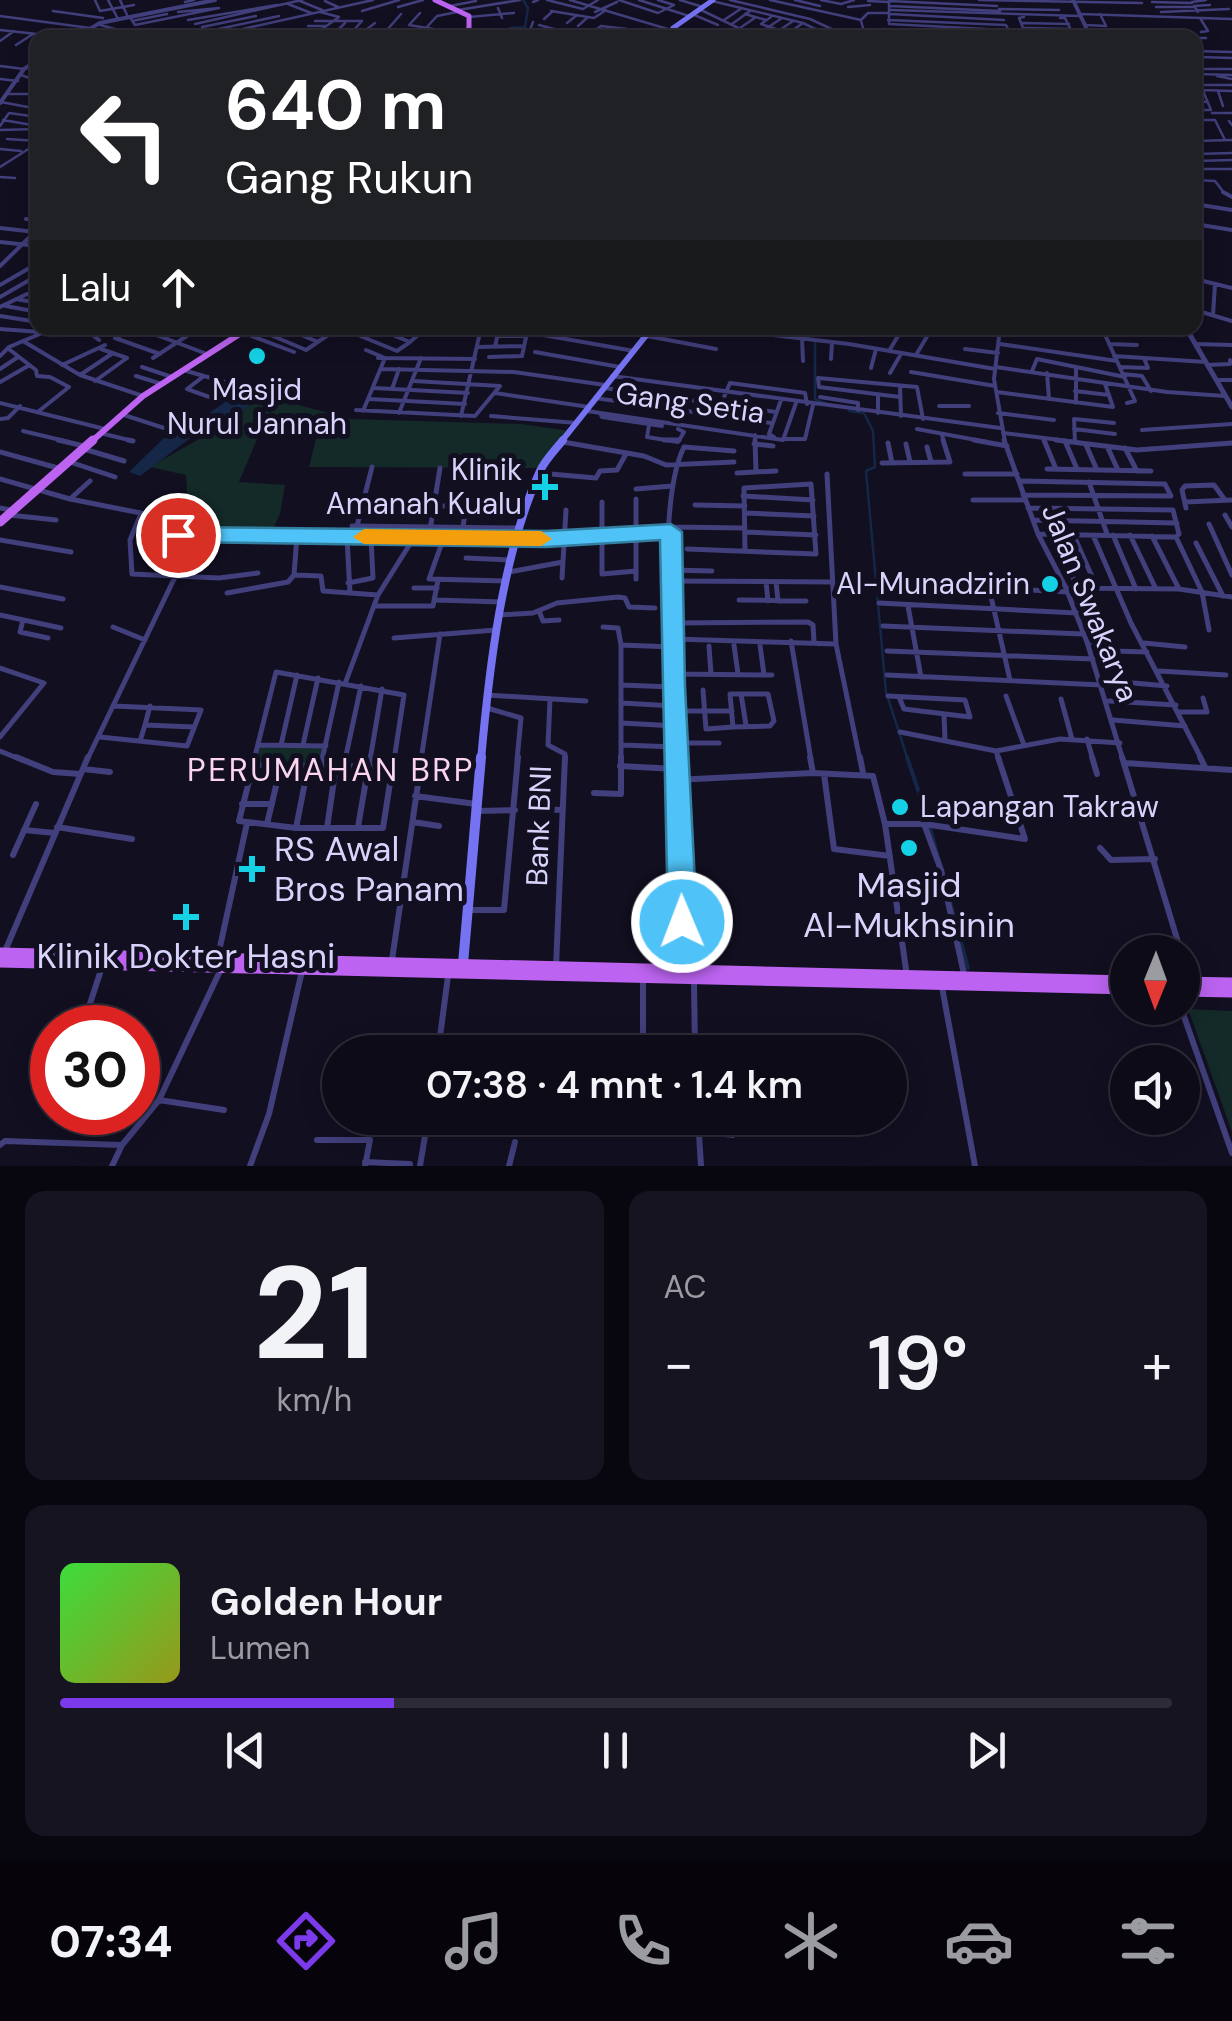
<!DOCTYPE html>
<html lang="id">
<meta charset="utf-8">
<style>
:root{--surface:#0e0b19;--page:#171422;--text:#f1f3f6;--muted:#9b9ba2;--line:#2e2b38;--accent:#7c3aed}
body{margin:0;font-family:"DM Sans",sans-serif;background:var(--page);color:var(--text);height:100vh;display:flex;flex-direction:column;font-size:38px;white-space:nowrap}
*{box-sizing:border-box;margin:0}
p{font-size:32px;color:var(--muted)}
.icon{flex:none;width:55px;height:55px;fill:none;stroke:currentColor;stroke-width:2;stroke-linecap:round;stroke-linejoin:round}
.map{position:relative;height:1166px;overflow:hidden}
.side{display:flex;flex-direction:column;gap:25px;padding:25px;background:#08060e;flex:1}
.side>*{flex:none}
.banner{position:absolute;left:30px;top:30px;width:1172px;height:305px;border-radius:20px;box-shadow:0 5px 25px #0003,0 0 0 2px var(--line);background:#202124;color:#fff;overflow:hidden}
.needle{width:65px;rotate:181deg}
.tools{position:absolute;left:1110px;top:935px;display:grid;gap:20px}
.tools a{display:grid;place-items:center;width:90px;height:90px;border-radius:50%;background:var(--surface);box-shadow:0 5px 25px #0003,0 0 0 2px var(--line);font-size:50px}
.speed{position:absolute;left:30px;top:1005px;display:flex;gap:20px;font-size:50px;font-weight:700;text-align:center}
.speed>*{display:grid;place-content:center;width:130px;height:130px;border-radius:50%;background:var(--surface);box-shadow:0 5px 25px #0003,0 0 0 2px var(--line);line-height:1}
.speed .limit{border:15px solid #d22;background:#fff;color:#111}
.pin{position:absolute;display:grid;place-items:center;width:85px;height:85px;color:#fff;margin:-42px;border:5px solid #fff;border-radius:50%;box-shadow:0 2px 10px #0007}
.me{position:absolute;width:110px;margin:-55px;rotate:359deg;stroke-linejoin:round;filter:drop-shadow(0 0 8px #0008)}
.turn{display:flex;align-items:center;gap:35px;height:210px;padding:0 30px;font-size:45px}
.turn .icon{width:130px;height:130px;stroke-width:2.5}
.turn b{display:block;font-size:70px;line-height:85px}
.then{display:flex;align-items:center;height:95px;padding:0 30px;background:#0003;gap:20px;font-size:38px}
.big{font-size:75px;font-weight:600;line-height:1.1}
.side .card{flex:1;display:flex;flex-direction:column;justify-content:center;gap:15px;min-width:0;padding:0 35px;border-radius:20px;background:var(--page)}
.side .dial{align-items:center;gap:0}
.dial b{font-size:130px;line-height:1}
.song{display:flex;align-items:center;gap:30px}
.cover{width:120px;height:120px;border-radius:15px;background:linear-gradient(135deg,hsl(120 70% 55%),hsl(60 70% 35%))}
.played{height:10px;border-radius:5px;background:linear-gradient(90deg,var(--accent) 30%,var(--line) 30%)}
.keys{display:flex;justify-content:space-around;direction:ltr}
.heat{display:flex;justify-content:space-between;align-items:center;font-size:55px;direction:ltr}
.side .tiles{flex:1;display:grid;gap:25px;grid-template-columns:1fr 1fr}
.card:last-child{grid-column:span 2}
.trip{position:absolute;left:322px;top:1035px;width:585px;height:100px;border-radius:50px;background:var(--surface);box-shadow:0 5px 25px #0003,0 0 0 2px var(--line);font-weight:600;line-height:100px;text-align:center}
.menu{display:flex;height:160px;justify-content:space-around;align-items:center;background:#06040a;color:var(--muted)}
.menu .icon{width:70px;height:70px}
.menu .current{color:var(--accent)}
.menu b{font-size:45px;color:var(--text)}
.map>svg:first-child{display:block}
</style>
<div class="map">
<svg width="1232" height="1166" viewBox="0 0 1232 1166">
<rect width="100%" height="100%" fill="#120f21"/>
<path fill="#132a29" d="M280,400L351,419L521,424L570,431L541,468L309,467L319,427L263,425L239,482L285,485L280,514L270,536L178,535L177,520L167,512L187,494L186,475L150,467L215,430L252,403Z
M258,745L326,746L321,766L253,765Z
M1188,1009L1232,1011V1132Z"/>
<path fill="#142746" d="M237,394L251,404L215,430L205,427L140,476L129,472L164,438L174,437Z"/>
<g fill="none" stroke-linecap="round" stroke-linejoin="round">
<path stroke="#142746" stroke-width="2.5" d="M489,38L493,33L508,34L510,28L525,27L528,8L523,0
M815,342V399L826,404
M849,411L864,413L873,431L875,467L866,471L886,692L908,760"/>
<path stroke="#142746" stroke-width="4" d="M907,757L928,820
M930,828L968,968"/>
<path stroke="#413f7c" stroke-width="2.5" d="M95,0L100,11
M108,0L118,19
M120,0L128,17
M547,0L583,9L598,0
M570,0L671,30
M619,0L658,13L674,5L658,0
M639,0L689,16
M680,0L703,7
M730,0L810,19L849,37
M770,0L861,20
M795,0L820,6
M821,0L841,4L854,0
M889,0V24L1005,30
M979,0L1142,3
M300,1L322,10
M325,1L338,7
M712,1L803,23L834,38
M868,1L889,2
M889,1L997,6
M185,2L194,0
M533,2L538,0
M1152,2L1192,3
M1192,2L1206,0
M288,4L311,13
M450,6L476,1
M890,6L1000,11
M1194,6L1210,5
M398,7L423,0
M848,7L870,5
M1156,7H1195L1198,12
M498,8L502,18
M699,9L759,38
M999,9L1059,10
M458,10L520,0
M891,10L1081,16
M53,11L103,18
M100,11L134,5
M362,11L399,0
M551,11L594,18L606,10
M178,12L219,8
M320,12L339,17
M595,12L617,2
M1161,12L1229,9
M420,13L409,25L464,34
M692,14L718,25
M745,14L766,20
M890,14L1004,20
M1080,14L1232,19
M0,16L90,28
M130,17L135,25L219,8
M469,17L514,13
M771,17L761,24L803,38
M1024,17L1019,18L1027,38
M1060,18H1065L1075,38
M1200,18L1208,31L1201,32
M544,19L553,11
M188,20L277,5
M724,20L742,8
M861,20L868,13H888
M888,20L1006,25L1008,29
M132,21L167,14
M315,21H362L353,31
M861,21L866,38
M375,23L367,29L385,31
M567,23L577,15
M1022,23L1069,24
M97,24L122,31L128,38
M195,24L302,0
M732,24L750,11
M539,25L587,38
M1086,25L1106,26L1100,14
M308,26H326
M578,26L588,17
M202,27L256,16
M426,28L437,16L457,12
M740,28L756,17
M796,28L819,38
M1024,28L1071,29
M0,30L74,38
M1008,30L1010,34L1091,36
M209,31L279,16
M337,31L345,23
M587,31L659,29
M318,32L339,17
M593,32L601,26L627,29
M415,33L446,38
M284,34L363,38
M882,34L959,38
M755,36L782,18
M882,37L883,29L968,33L974,38
M975,37H992
M202,38L373,0
M380,38L401,14
M527,38L533,22
M768,38L793,21
M781,38L803,23
M1195,38H1206
M0,41L14,31
M16,45L33,34
M1195,51L1232,52
M1200,57L1232,58
M0,66L24,69
M1195,69H1232
M1195,71L1200,85H1232
M1197,74L1232,75
M21,75L38,81
M1217,76L1232,79
M0,79L18,81
M1203,90L1232,91
M1218,91L1223,106
M7,94H38
M1195,101L1207,102
M1,102L33,108
M1195,110H1211L1201,86
M1212,113H1232
M3,120L38,126
M1195,120H1215L1225,140
M1229,121L1232,125
M0,126L9,113L38,117
M0,130L38,129
M7,139L38,141
M1195,141L1232,140
M0,149L21,151
M1195,154L1232,153
M1195,161L1232,160
M0,167L38,143
M1195,169H1232
M0,177L15,178
M1195,180L1215,181L1225,194"/>
<path stroke="#413f7c" stroke-width="4" d="M1223,192L1232,197
M1195,204L1232,210
M31,208H38
M26,219L38,220
M1195,224L1232,230
M0,228L35,232
M0,242L38,246
M0,266L38,229
M1195,279L1232,288
M0,285L38,263
M0,297L38,275
M16,299L38,303
M6,306L38,312
M0,307L27,294L38,295
M1195,310L1232,321
M1213,315L1215,284
M0,316L38,322
M83,328L99,340
M275,328L266,333L306,350L331,333L319,328
M285,328L318,342
M341,328L397,351L410,342
M375,328L410,342L426,328
M713,328L849,344L995,369
M959,328L1001,335
M1000,328L994,379L1005,442
M1102,328L1135,401L1127,403
M0,329L40,332
M820,329L850,334
M241,332L294,352
M543,335L634,351
M396,336L406,328
M498,336H526
M647,336L716,349
M786,337L791,328
M115,338L138,328L207,354
M115,338L160,354
M802,339L803,361
M23,341L80,375L143,396
M1000,344L1117,361
M1109,344L1137,345
M1195,344L1232,345
M477,347L524,346
M495,347L499,328
M101,349L127,358
M965,349L998,353
M10,350L36,370L37,376L50,377L69,387L39,411
M889,351L898,336
M535,352L620,367
M916,355L932,328
M0,356L9,347L54,328
M1114,356L1206,362
M489,357L522,356L528,328
M153,358L199,328
M378,358L475,359
M831,359L832,342
M62,365L105,345
M1207,365L1230,364V360
M142,367L172,377
M996,367L1167,392L1225,396
M1076,367V403
M1120,367L1148,368L1144,358
M871,368L876,349
M0,369L18,357
M381,369L514,372L605,385
M183,370L281,398
M1032,371L1037,359L1125,377
M911,372L995,386
M890,373L901,354
M1047,373L1049,399
M1123,374L1142,376L1151,391
M80,375L113,353
M136,376L162,384
M204,376L187,389L215,399
M612,376L1000,428
M1216,380H1232
M95,381L127,358
M0,382L28,366
M900,386L901,416
M374,388L468,393
M604,388L776,412
M392,389L399,369
M1075,391L1109,395
M997,392L1113,407L1105,384
M495,393L589,407
M878,394V413
M820,397L858,403V410
M900,397L819,387L818,378L917,387L923,419
M595,398L771,423
M369,399L465,404
M0,403L105,429
M939,406H969
M356,410L475,416L500,386L414,381
M363,411L385,358L366,350
M587,411L783,440L796,403
M399,413L421,358
M600,413L602,417L662,426
M998,413L1054,420
M124,415L164,428
M461,416L481,328
M491,416L577,423
M715,418L730,383L805,393L807,404
M0,419L8,418L20,406
M649,425L647,437L678,442L684,432L678,429
M917,429L987,442
M1074,429L1115,434
M1142,430L1232,424
M23,431L69,442
M100,433L133,441
M1003,433L1076,442
M755,435V442
M942,435L944,442
M774,437L769,434L781,400
M785,439H805L813,405
M1075,442L1074,419L1114,423"/>
<path stroke="#413f7c" stroke-width="5" d="M58,440L84,446
M128,440L133,441
M664,440H679
M755,440L756,472
M974,440L1007,446
M1004,440L1038,534L1066,588L1087,642L1123,760
M1044,440L1056,469
M1056,440L1137,450L1232,443
M1065,441L1077,469
M563,442L644,456L666,465L734,462
M888,443L892,463
M754,444L773,446
M906,444L910,462
M1086,445L1097,470
M1107,446L1118,470
M927,447L931,462
M1125,448L1137,471
M84,449L124,461
M0,452L58,468
M70,462L115,477
M882,463L950,462L943,440
M1047,469L1151,471
M539,473L596,478L600,471L617,470L626,454
M737,473L776,471
M827,474L836,644L860,760
M965,474H1017
M0,479L70,499L176,520L175,577L87,760
M1021,481L1165,484L1171,496L1023,495
M1089,482L1107,534
M636,489L672,486
M743,496L813,500
M70,499L90,481
M636,499V579
M973,500H1025
M602,502V574L636,571
M1185,502L1232,500
M363,505L527,507
M695,505L745,506
M0,508L10,510
M1028,508L1173,510L1179,534L1176,537
M1186,508L1182,490L1185,486L1214,485L1225,500
M745,513L814,516
M141,514L130,540L132,574L219,578L258,573
M9,515L56,520
M1225,515L1232,527
M1033,520L1177,523
M1209,524L1232,575
M352,526L520,528
M357,526L372,467
M463,527L466,506
M671,527L745,528
M745,532L816,535
M1039,534L1176,537
M178,535L546,539L671,532
M1057,535L1077,588
M1093,535L1131,623L1202,760
M1113,535L1136,589
M1130,535L1156,589
M429,536L440,468
M1074,536L1097,588
M1152,536L1179,589
M347,537L350,593L378,595
M444,537L429,579L506,581
M1176,537L1202,592L1209,630
M0,540L71,552
M1196,543L1223,596
M687,549L816,554L811,484L744,488L745,551
M466,558L511,560
M670,570L712,571
M509,572L563,562
M294,575L297,536
M562,578L566,510
M671,581L833,582
M766,582L768,601
M776,582L778,601
M881,582L1068,592
M348,583L373,578L371,538
M0,587L63,599
M414,588H437
M989,588L1010,680
M1066,588L1179,589L1232,597
M227,593L288,582L294,575L321,576L323,591L350,593
M435,600L502,602
M739,600L806,601
M879,603L1077,613
M374,606H433L438,580
M908,606L921,677
M539,611L543,621L559,620
M0,615L61,628
M499,615L533,613L557,603L618,597L625,598L629,607L655,608
M23,620L20,632L48,638
M674,623L808,622L813,625L814,642
M883,626L1083,634
M113,627L145,640
M603,627L618,628L621,645L673,647
M1104,629L1114,651L1147,652
M394,638L496,630
M674,639L836,644
M791,641L811,760
M1087,642L1109,643
M1144,643L1185,647
M621,645V760
M734,645L738,674
M760,645L764,675
M709,646L711,674
M887,651L1093,659
M0,668L44,683L0,737
M1159,671L1226,675
M673,674L772,675
M887,675L1102,685
M1100,680L1167,686
M346,681L378,595L415,536
M622,685L672,687
M703,690L706,729L733,727
M730,694H768L774,721L770,726L733,727Z
M741,694L746,725
M487,695L586,701
M888,696L965,700L970,717L904,709L899,697
M1006,696L1024,745
M550,699L548,745L565,754V760
M1061,699L1072,739
M1109,701L1176,705
M622,703L674,706
M487,708L521,718L517,760
M675,711H732
M1179,712H1207L1203,698
M944,715L945,740
M1113,720L1185,726
M622,723L676,726
M145,725L150,706
M900,732L996,751L1060,739L1120,743
M100,737L187,746L201,710L114,706
M1087,739L1093,760
M140,741L145,725L194,727
M676,743H719
M259,745L326,746
M281,745L297,675
M303,745L318,678
M622,745L676,747
M0,751L22,760
M996,751L999,760
M254,760L276,672L404,695L394,760
M322,760L339,682
M345,760L361,686
M370,760L382,689
M421,760L440,634
M676,760C673,687 654,507 684,447L734,451"/>
<path stroke="#413f7c" stroke-width="6" d="M16,757L53,772L80,774
M255,757L239,821L296,828H383L394,757
M676,757L684,967
M810,757L813,773
M860,757L863,773
M1092,757L1097,774
M1122,757L1181,952
M1200,757L1205,767
M1125,763L1232,770
M253,765L393,767
M321,766L323,757
M344,766L346,757
M620,766L676,769
M83,769L110,772
M824,774L834,849L890,856
M675,780L813,773L873,776L885,824L907,976
M594,793L621,794V757
M415,796L476,804
M242,804H272
M534,809L562,810
M478,811L515,810
M413,822L439,826
M267,824L281,765
M886,824H924L941,870L964,974
M924,824L1025,839L998,757
M57,827L132,839
M358,827L370,757
M296,828L308,767
M327,828L336,766
M24,830L55,833
M1100,848L1111,860L1155,859
M13,855L36,804
M469,910H504L518,757
M5,951L88,757
M218,956L247,823
M1182,957L1189,979
M392,960L422,757
M556,967L565,757
M643,981V1052
M694,981L695,1052
M942,987L975,1166
M1181,1008L1232,1153
M82,1028L103,964
M695,1049L711,1052
M438,1052L448,976
M159,1100L224,1110
M138,1106L153,1107
M698,1118L701,1166
M714,1118L715,1133L733,1135L736,1118
M426,1128L501,1132
M317,1140H370L365,1166
M0,1145L5,1141L121,1145
M365,1162L410,1164
M112,1166L122,1145L159,1100L221,969
M250,1166L269,1114L302,971
M420,1166L428,1118
M509,1166L515,1142"/>
<path stroke="#413f7c" stroke-width="4" d="M1073,0L1091,38
M74,38L100,23L215,0
M0,103L24,69L38,60"/>
<path stroke="#413f7c" stroke-width="5" d="M1186,328L1232,407"/>
<path stroke="#7673f2" stroke-width="5" d="M667,38L673,28L713,0"/>
<path stroke="#7673f2" stroke-width="6" d="M561,442L652,328"/>
<path stroke="#7673f2" stroke-width="8" d="M481,760C489,669 502,555 540,471C545,460 556,449 563,440"/>
<path stroke="#7673f2" stroke-width="10" d="M463,964L481,757"/>
<path stroke="#bc64f1" stroke-width="5" d="M435,0L469,16V28L461,38"/>
<path stroke="#bc64f1" stroke-width="6" d="M91,442L143,396L249,328"/>
<path stroke="#bc64f1" stroke-width="9" d="M0,522L93,440"/>
<path stroke="#bc64f1" stroke-width="11" d="M0,953L1128,981
M0,962L1128,989
M1182,982L1232,983
M1182,991L1232,992"/>
</g>
<path fill="#4fc3f7" stroke="#337fa1" stroke-width="2.5" d="M671,524L682,532L685,686L697,922L692,932L682,936L672,932L668,922L660,540L546,547L178,542L167,535L178,527L546,531Z"/>
<path fill="#f59e0b" d="M364,529L541,531L552,539L541,546L364,544L353,537Z"/>
<g fill="#15d1e5" stroke="#120f21" stroke-width="4">
<circle cx="257" cy="356" r="10"/>
<path d="M540 472h10v10h10v10h-10v10h-10v-10h-10v-10h10z"/>
<circle cx="1050" cy="584" r="10"/>
<circle cx="900" cy="807" r="10"/>
<circle cx="909" cy="848" r="10"/>
<path d="M247 854h10v10h10v10h-10v10h-10v-10h-10v-10h10z"/>
<path d="M181 902h10v10h10v10h-10v10h-10v-10h-10v-10h10z"/>
</g>
<g text-anchor="middle" stroke-width="10" stroke-linejoin="round" paint-order="stroke">
<g font-size="30" fill="#d8d3fb" stroke="#120f21" text-anchor="end">
<text x="257" y="400" text-anchor="middle">Masjid<tspan x="257" dy="34">Nurul Jannah</tspan></text>
<text x="522" y="480">Klinik<tspan x="522" dy="34">Amanah Kualu</tspan></text>
<text x="1030" y="594">Al-Munadzirin</text>
<text x="920" y="817" text-anchor="start">Lapangan Takraw</text>
</g>
<g font-size="30" fill="#d8d3fb" stroke="#120f21">
<text transform="translate(690 403) rotate(8)" y="10">Gang Setia</text>
<text transform="translate(1090 603) rotate(68)" y="10">Jalan Swakarya</text>
<text transform="translate(539 826) rotate(-88)" y="10">Bank BNI</text>
</g>
<g font-size="32" letter-spacing="2.5" fill="#fbd5ed" stroke="#120f21">
<text x="331" y="781">PERUMAHAN BRP</text>
</g>
<g font-size="35" fill="#d8d3fb" stroke="#120f21">
<text x="274" y="861" text-anchor="start">RS Awal<tspan x="274" dy="40">Bros Panam</tspan></text>
<text x="909" y="897">Masjid<tspan x="909" dy="40">Al-Mukhsinin</tspan></text>
<text x="186" y="968">Klinik Dokter Hasni</text>
</g>
</g>
</svg>
<div class="tools">
<a><svg class="needle" viewBox="-14 -14 28 28"><path d="M0-13l5 13h-10z" fill="#e53935"/><path d="M0 13l5-13h-10z" fill="#9b9ba2"/></svg></a>
<a><svg class="icon" aria-label="sound" viewBox="0 0 24 24"><path d="M4 9h4l5-4v14l-5-4H4zM17 9q2 3 0 6"/></svg></a>
</div>
<div class="speed"><div class="limit">30</div></div>
<div class="pin" style="left:178px;top:535px;background:#d93025"><svg class="icon" aria-label="arrive" viewBox="0 0 24 24"><path d="M6 21V4h12l-3 4 3 4H6"/></svg></div>
<svg class="me" style="left:682px;top:922px" viewBox="-20 -20 40 40"><circle r="17" fill="#4fc3f7" stroke="#fff" stroke-width="3"/><path d="M0-11L8 9 0 5-8 9z" fill="#fff"/></svg>
<div class="trip">07:38 · 4 mnt · 1.4 km</div>
<div class="banner">
<div class="turn"><svg class="icon" aria-label="left" viewBox="0 0 24 24"><path d="M17 20v-9H6M10 6l-5 5 5 5"/></svg><div><b>640 m</b>Gang Rukun</div></div>
<div class="then">Lalu<svg class="icon" aria-label="ahead" viewBox="0 0 24 24"><path d="M12 20V5M6 11l6-6 6 6"/></svg></div>
</div>
</div>
<section class="side">
<div class="tiles">
<div class="card dial"><b>21</b><p>km/h</p></div>
<div class="card"><p>AC</p>
<div class="heat"><a>−</a><b class="big">19°</b><a>+</a></div>
</div>
<div class="card">
<div class="song"><i class="cover"></i><div><b>Golden Hour</b><p>Lumen</p></div></div>
<div class="played"></div>
<div class="keys"><svg class="icon" aria-label="previous" viewBox="0 0 24 24"><path d="M18 5L8 12l10 7zM5 5v14"/></svg><svg class="icon" aria-label="pause" viewBox="0 0 24 24"><path d="M8 5v14M16 5v14"/></svg><svg class="icon" aria-label="next" viewBox="0 0 24 24"><path d="M6 5l10 7-10 7zM19 5v14"/></svg></div>
</div>
</div>
</section>
<nav class="menu">
<b>07:34</b>
<svg class="icon current" aria-label="directions" viewBox="0 0 24 24"><path d="M12 3l9 9-9 9-9-9zM9 14v-3h6M13 9l2 2-2 2"/></svg>
<svg class="icon" aria-label="music" viewBox="0 0 24 24"><path d="M9 18V5l10-2v13"/><circle cx="6" cy="18" r="3"/><circle cx="16" cy="16" r="3"/></svg>
<svg class="icon" aria-label="phone" viewBox="0 0 24 24"><path d="M5 4h4l2 5-3 2q2 4 5 5l2-3 5 2v4C11 20 4 13 5 4z"/></svg>
<svg class="icon" aria-label="climate" viewBox="0 0 24 24"><path d="M12 3v18M4 7l16 10M4 17L20 7"/></svg>
<svg class="icon" aria-label="car" viewBox="0 0 24 24"><path d="M5 17H2v-5l4-1 3-4h7l3 4 3 1v5h-3M9 17h6M6 11h13"/><circle cx="7" cy="17" r="2"/><circle cx="17" cy="17" r="2"/></svg>
<svg class="icon" aria-label="filters" viewBox="0 0 24 24"><path d="M4 7h16M4 17h16"/><circle cx="9" cy="7" r="2"/><circle cx="15" cy="17" r="2"/></svg>
</nav>
